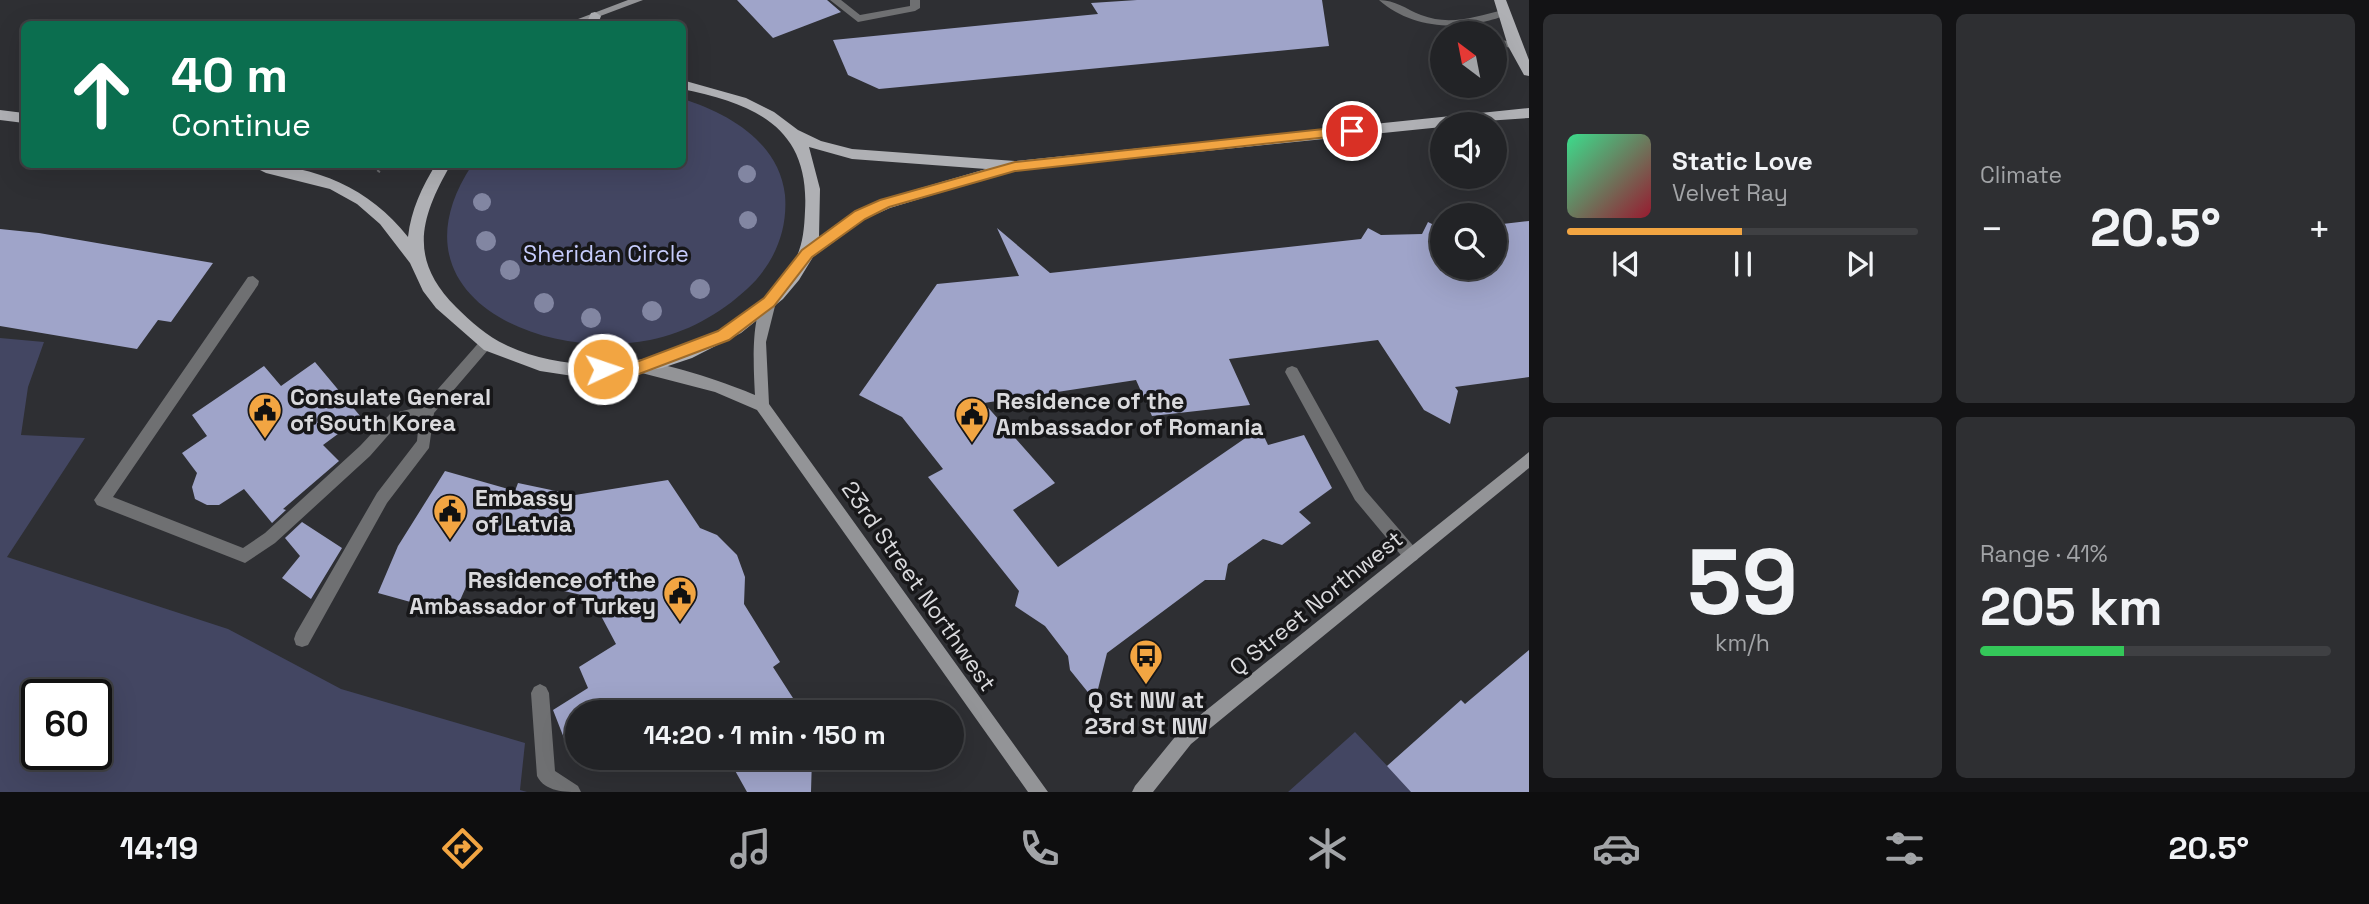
<!DOCTYPE html>
<meta charset="utf-8">
<style>
:root{--surface:#222326;--page:#2e2f32;--text:#f1f3f6;--muted:#a2a4a7;--line:#3f4043;--accent:#f2a542}
body{margin:0;font-family:"Space Grotesk",sans-serif;background:var(--page);color:var(--text);height:100vh;display:flex;flex-direction:column;font-size:26px;white-space:nowrap}
*{box-sizing:border-box;margin:0}
p{font-size:23px;color:var(--muted)}
.icon{flex:none;width:38px;height:38px;fill:none;stroke:currentColor;stroke-width:2;stroke-linecap:round;stroke-linejoin:round}
.map{position:relative;flex:1;overflow:hidden}
.drawer{display:flex;flex-direction:column;gap:14px;padding:14px;background:#131315;width:840px}
.drawer>*{flex:none}
.banner{position:absolute;left:21px;top:21px;width:665px;height:147px;border-radius:10px;box-shadow:0 7px 28px #0002,0 0 0 2px var(--line);background:#0b6e4f;color:#fff;overflow:hidden}
.needle{width:46px;rotate:328deg}
.tools{position:absolute;left:1430px;top:21px;display:grid;gap:14px}
.tools a{display:grid;place-items:center;width:77px;height:77px;border-radius:50%;background:var(--surface);box-shadow:0 7px 28px #0002,0 0 0 2px var(--line);font-size:35px}
.speed{position:absolute;left:21px;top:679px;display:flex;gap:14px;font-size:35px;font-weight:700;text-align:center}
.speed>*{display:grid;place-content:center;width:91px;height:91px;border-radius:50%;background:var(--surface);box-shadow:0 7px 28px #0002,0 0 0 2px var(--line);line-height:1}
.speed .limit{border:4px solid #111;border-radius:10px;background:#fff;color:#111}
.pin{position:absolute;display:grid;place-items:center;width:60px;height:60px;color:#fff;margin:-30px;border:4px solid #fff;border-radius:50%;box-shadow:0 2px 7px #0007}
.me{position:absolute;width:77px;margin:-38px;rotate:87deg;stroke-linejoin:round;filter:drop-shadow(0 0 5px #0008)}
.turn{display:flex;align-items:center;gap:24px;height:147px;padding:0 35px;font-size:32px}
.turn .icon{width:91px;height:91px;stroke-width:2.5}
.turn b{display:block;font-size:49px;line-height:60px}
.big{font-size:52px;font-weight:600;line-height:1.1}
.drawer .tile{flex:1;display:flex;flex-direction:column;justify-content:center;gap:10px;min-width:0;padding:0 24px;border-radius:10px;background:var(--page)}
.drawer .dial{align-items:center;gap:0}
.dial b{font-size:91px;line-height:1}
.song{display:flex;align-items:center;gap:21px}
.cover{width:84px;height:84px;border-radius:10px;background:linear-gradient(135deg,hsl(150 70% 55%),hsl(350 70% 35%))}
.played{height:7px;border-radius:4px;background:linear-gradient(90deg,var(--accent) 50%,var(--line) 50%)}
.keys{display:flex;justify-content:space-around;direction:ltr}
.heat{display:flex;justify-content:space-between;align-items:center;font-size:38px;direction:ltr}
.charge{height:10px;border-radius:5px;background:linear-gradient(90deg,#34c759 41%,var(--line) 0)}
.drawer .tiles{flex:1;display:grid;gap:14px;grid-template-columns:repeat(2,1fr)}
.trip{position:absolute;left:565px;top:700px;width:399px;height:70px;border-radius:35px;background:var(--surface);box-shadow:0 7px 28px #0002,0 0 0 2px var(--line);font-weight:600;line-height:70px;text-align:center}
.tab-bar{display:flex;height:112px;justify-content:space-around;align-items:center;background:#0e0e0f;color:var(--muted)}
.tab-bar .icon{width:49px;height:49px}
.tab-bar .active{color:var(--accent)}
.tab-bar b{font-size:32px;color:var(--text)}
main{display:flex;flex:1;min-height:0}
.map>svg:first-child{display:block}
</style>
<main>
<div class="map">
<svg width="1529" height="792" viewBox="0 0 1529 792">
<rect width="100%" height="100%" fill="#2e2f33"/>
<path fill="#434662" fill-rule="evenodd" d="M683,99C728,113 779,142 785,195C788,231 774,264 747,289C720,314 686,333 650,340C538,362 387,294 472,165L682,164Z
M0,338L44,342L28,387L21,435L85,438L7,557L228,629L341,689L525,743L520,790L527,792H0ZM37,695H96V754H37Z
M1355,732L1412,792H1288Z"/>
<path fill="#9fa4c9" d="M737,0H827L841,12L773,38Z
M1137,0H1322L1329,46L879,89L848,75L833,40L1098,14L1091,3Z
M1529,221V377L1455,387L1458,391L1450,424L1424,410L1378,340L1229,359L1250,405L1152,416L1136,380L984,403L1055,483L1013,510L1058,567L1260,428L1268,445L1304,435L1332,488L1299,512L1311,523L1282,545L1263,539L1228,564L1225,580H1205L1107,653L1095,701L1070,670L1068,656L1045,626L1015,606L1019,591L928,477L943,469L902,417L859,395L937,284L1019,276L997,228L1050,273L1361,239L1368,228L1381,235L1422,234L1428,222L1442,229V268H1494V225Z
M0,229L39,233L213,263L171,322L158,320L137,349L0,326Z
M315,362L361,417L323,445L339,461L283,509L286,510L272,523L244,489L219,505H207L195,499L192,487L197,473L182,453L207,436L192,415L264,366L281,386Z
M445,471L515,491L518,483L575,495L668,480L700,528L717,535L737,555L745,577L744,604L780,662L773,667L802,712H578V746L569,751L553,710L588,688L579,667L616,644L591,597L473,571L454,614L378,593L398,546Z
M302,522L342,548L311,599L282,578L300,556L285,538Z
M1529,650V792H1411L1387,766L1461,700L1465,704Z
M728,758H812L811,792H747Z"/>
<g fill="none" stroke-linecap="round" stroke-linejoin="round">
<path stroke="#68696c" stroke-width="3.5" stroke-dasharray="2 4.5" stroke-linecap="butt" d="M378,172L384,164"/>
<path fill="#6f7072" fill-rule="evenodd" d="M830,0H841L860,15L910,6V0H920V8L915,11L858,22Z
M253,276L259,281L258,285L113,497L243,548L265,533L360,446L390,414L423,406L482,339H492L494,343L434,413L429,448L387,503L308,645L302,647L296,645L294,639L296,633L377,493L417,441L419,419L399,423L370,456L275,543L245,563L97,505L94,500L248,277Z
M1292,366L1297,368L1365,490L1417,550L1419,555L1417,560L1411,562L1405,560L1355,500L1285,372L1287,368Z
M540,684L546,687L549,693L555,771L578,786L581,792C565,792 545,792 537,776L531,693L534,687Z"/>
<path fill="#6f7072" fill-rule="evenodd" d="M1379,0C1395,0 1406,9 1421,15C1449,26 1475,17 1503,10L1508,13C1501,18 1491,20 1483,22C1447,30 1407,25 1379,0Z
M1494,38L1519,44L1520,46L1515,49L1494,44Z"/>
<path fill="#939497" fill-rule="evenodd" d="M628,0H643L579,24H565Z
M769,297L776,302L766,342L769,404L1048,792H1028L757,410L715,392L634,371L632,367L634,363C654,357 733,385 755,395C754,375 749,306 769,297Z
M1529,452V468L1191,744L1153,792H1132L1135,786L1179,732Z"/>
<path fill="#afb0b4" fill-rule="evenodd" d="M1494,0H1506L1529,60V76L1524,75L1508,46Z
M595,12L601,16L598,24H586L591,13Z
M682,80L746,98L774,112L798,130L821,141L852,149L1015,161L1529,108V118L1442,124V127L1010,171L890,208L865,219L813,257L799,280L783,299L741,333L692,358L662,368L606,378L573,376L540,371L484,350L436,308L423,291L410,263L380,224L357,204L330,189L266,173L248,164C312,164 368,186 408,237C411,210 422,187 436,164H451C420,218 408,259 456,307C471,322 487,336 506,345C598,389 728,353 788,271C802,253 804,234 805,211C810,127 755,104 682,89ZM809,147L852,159L986,169L880,200L855,211L819,237L820,189Z
M0,110L24,113V123L0,120Z"/>
</g>
<g fill="#8286a2">
<circle cx="747" cy="174" r="9"/>
<circle cx="482" cy="202" r="9"/>
<circle cx="748" cy="220" r="9"/>
<circle cx="486" cy="241" r="10"/>
<circle cx="510" cy="270" r="10"/>
<circle cx="700" cy="289" r="10"/>
<circle cx="544" cy="303" r="10"/>
<circle cx="652" cy="311" r="10"/>
<circle cx="591" cy="318" r="10"/>
</g>
<path fill="#f2a542" stroke="#9d6b2b" stroke-width="2" d="M1352,126L1358,131L1356,134L1015,171L889,207L865,219L812,257L774,306L729,340L639,374L603,376L595,369L603,363L639,361L718,331L764,298L802,250L855,211L880,200L1015,162Z"/>
<defs>
<g id="civic-pin" transform="scale(1.75)"><path d="M0 17L-7.5 6A9.5 9.5 0 1 1 7.5 6Z" fill="#f2a542" stroke="#171719"/><path d="M-.6-6.5H3V-4.5H.6V-3L4-1V1h2V6H-6V1h2V-1L-.6-3ZM-1.2 2.5V6h2.4V2.5Z" fill="#111"/></g>
<g id="bus-pin" transform="scale(1.75)"><path d="M0 17L-7.5 6A9.5 9.5 0 1 1 7.5 6Z" fill="#f2a542" stroke="#171719"/><path d="M-5-6H5V4H4V6H2V4H-2V6H-4V4H-5ZM-3.5-4V0h7V-4ZM-3.5 1.2v1.5H-2V1.2ZM2 1.2v1.5H3.5V1.2Z" fill="#111"/></g>
</defs>
<g fill-rule="evenodd">
<use href="#civic-pin" x="265" y="410"/>
<use href="#civic-pin" x="972" y="414"/>
<use href="#civic-pin" x="450" y="511"/>
<use href="#civic-pin" x="680" y="593"/>
<use href="#bus-pin" x="1146" y="656"/>
</g>
<g text-anchor="middle" stroke-width="7" stroke-linejoin="round" paint-order="stroke">
<g font-size="23" fill="#c7cdfd" stroke="#171719">
<text x="606" y="262">Sheridan Circle</text>
</g>
<g font-size="23" font-weight="bold" fill="#dadadd" stroke="#171719" text-anchor="start">
<text x="290" y="405">Consulate General<tspan x="290" dy="26">of South Korea</tspan></text>
<text x="996" y="409">Residence of the<tspan x="996" dy="26">Ambassador of Romania</tspan></text>
<text x="475" y="506">Embassy<tspan x="475" dy="26">of Latvia</tspan></text>
<text x="656" y="588" text-anchor="end">Residence of the<tspan x="656" dy="26">Ambassador of Turkey</tspan></text>
<text x="1146" y="708" text-anchor="middle">Q St NW at<tspan x="1146" dy="26">23rd St NW</tspan></text>
</g>
<g font-size="23" fill="#dadadd" stroke="#171719">
<text transform="translate(919 586) rotate(55)" y="8">23rd Street Northwest</text>
<text transform="translate(1316 603) rotate(-39)" y="8">Q Street Northwest</text>
</g>
</g>
</svg>
<div class="tools">
<a><svg class="needle" viewBox="-14 -14 28 28"><path d="M0-13l5 13h-10z" fill="#e53935"/><path d="M0 13l5-13h-10z" fill="#a2a4a7"/></svg></a>
<a><svg class="icon" aria-label="sound" viewBox="0 0 24 24"><path d="M4 9h4l5-4v14l-5-4H4zM17 9q2 3 0 6"/></svg></a>
<a><svg class="icon" aria-label="search" viewBox="0 0 24 24"><circle cx="10" cy="10" r="6"/><path d="M15 15l6 6"/></svg></a>
</div>
<div class="speed"><div class="limit">60</div></div>
<div class="pin" style="left:1352px;top:131px;background:#d93025"><svg class="icon" aria-label="arrive" viewBox="0 0 24 24"><path d="M6 21V4h12l-3 4 3 4H6"/></svg></div>
<svg class="me" style="left:603px;top:369px" viewBox="-20 -20 40 40"><circle r="17" fill="#f2a542" stroke="#fff" stroke-width="3"/><path d="M0-11L8 9 0 5-8 9z" fill="#fff"/></svg>
<div class="trip">14:20 · 1 min · 150 m</div>
<div class="banner">
<div class="turn"><svg class="icon" aria-label="ahead" viewBox="0 0 24 24"><path d="M12 20V5M6 11l6-6 6 6"/></svg><div><b>40 m</b>Continue</div></div>
</div>
</div>
<section class="drawer">
<div class="tiles">
<div class="tile">
<div class="song"><i class="cover"></i><div><b>Static Love</b><p>Velvet Ray</p></div></div>
<div class="played"></div>
<div class="keys"><svg class="icon" aria-label="previous" viewBox="0 0 24 24"><path d="M18 5L8 12l10 7zM5 5v14"/></svg><svg class="icon" aria-label="pause" viewBox="0 0 24 24"><path d="M8 5v14M16 5v14"/></svg><svg class="icon" aria-label="next" viewBox="0 0 24 24"><path d="M6 5l10 7-10 7zM19 5v14"/></svg></div>
</div>
<div class="tile"><p>Climate</p>
<div class="heat"><a>−</a><b class="big">20.5°</b><a>+</a></div>
</div>
<div class="tile dial"><b>59</b><p>km/h</p></div>
<div class="tile"><p>Range · 41%</p><b class="big">205 km</b><div class="charge"></div></div>
</div>
</section>
</main>
<nav class="tab-bar">
<b>14:19</b>
<svg class="icon active" aria-label="directions" viewBox="0 0 24 24"><path d="M12 3l9 9-9 9-9-9zM9 14v-3h6M13 9l2 2-2 2"/></svg>
<svg class="icon" aria-label="music" viewBox="0 0 24 24"><path d="M9 18V5l10-2v13"/><circle cx="6" cy="18" r="3"/><circle cx="16" cy="16" r="3"/></svg>
<svg class="icon" aria-label="phone" viewBox="0 0 24 24"><path d="M5 4h4l2 5-3 2q2 4 5 5l2-3 5 2v4C11 20 4 13 5 4z"/></svg>
<svg class="icon" aria-label="climate" viewBox="0 0 24 24"><path d="M12 3v18M4 7l16 10M4 17L20 7"/></svg>
<svg class="icon" aria-label="car" viewBox="0 0 24 24"><path d="M5 17H2v-5l4-1 3-4h7l3 4 3 1v5h-3M9 17h6M6 11h13"/><circle cx="7" cy="17" r="2"/><circle cx="17" cy="17" r="2"/></svg>
<svg class="icon" aria-label="filters" viewBox="0 0 24 24"><path d="M4 7h16M4 17h16"/><circle cx="9" cy="7" r="2"/><circle cx="15" cy="17" r="2"/></svg>
<b>20.5°</b>
</nav>
